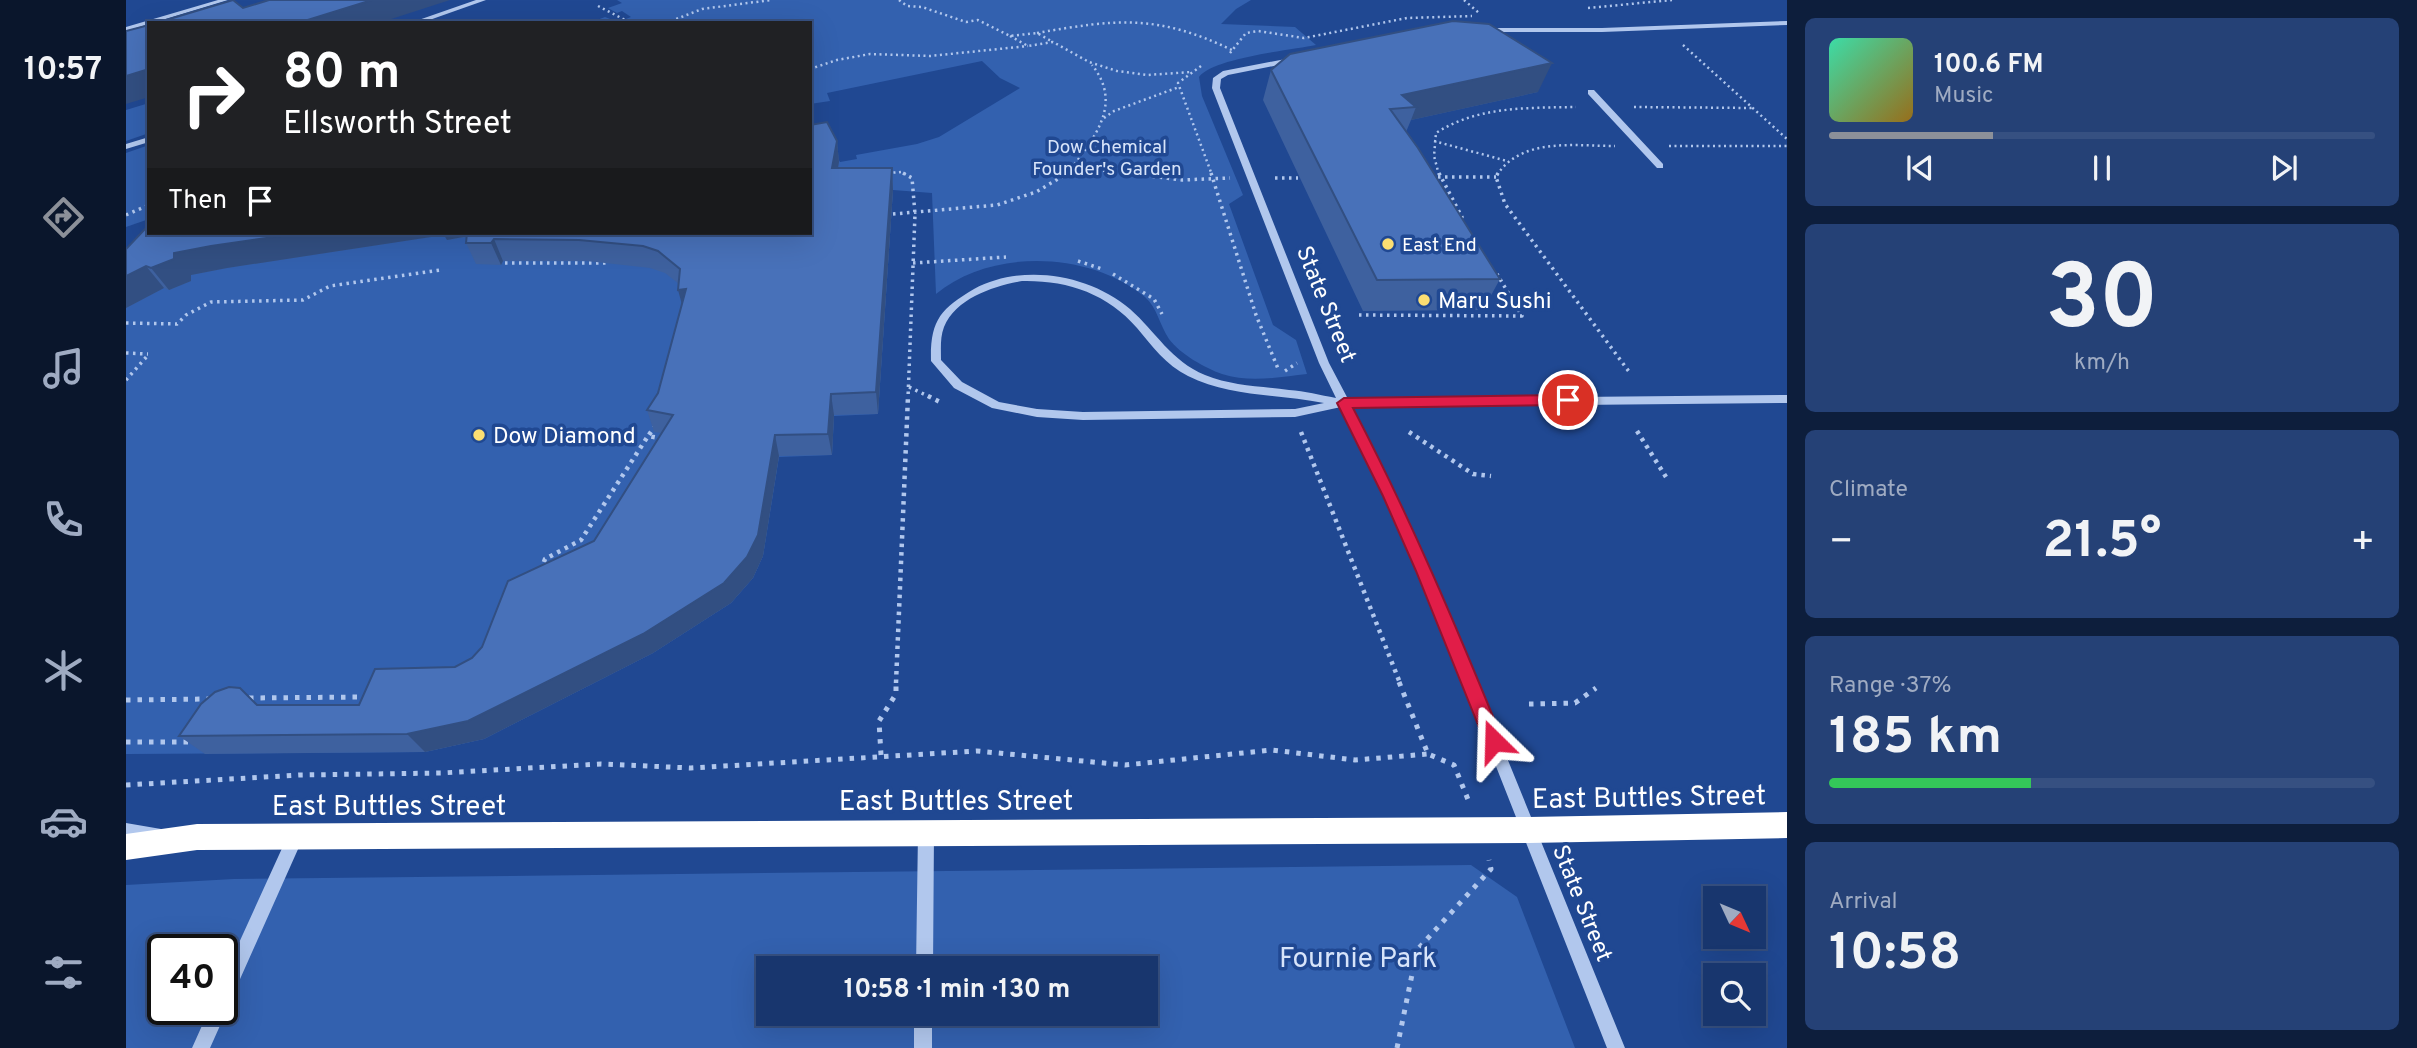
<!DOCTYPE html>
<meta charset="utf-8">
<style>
:root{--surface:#18366e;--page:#254176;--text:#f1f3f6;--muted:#9fabc2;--line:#365081;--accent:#8c9099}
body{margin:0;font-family:Overpass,sans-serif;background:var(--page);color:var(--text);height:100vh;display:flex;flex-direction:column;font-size:26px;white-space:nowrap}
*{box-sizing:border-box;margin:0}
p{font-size:23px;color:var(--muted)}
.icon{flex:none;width:38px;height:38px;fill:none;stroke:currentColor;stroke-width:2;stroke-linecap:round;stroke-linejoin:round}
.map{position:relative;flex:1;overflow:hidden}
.drawer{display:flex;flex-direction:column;gap:18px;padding:18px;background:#0d1e3c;width:630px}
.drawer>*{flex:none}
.hud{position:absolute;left:21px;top:21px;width:665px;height:214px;border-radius:0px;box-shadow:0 7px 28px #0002,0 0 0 2px var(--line);background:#202124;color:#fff;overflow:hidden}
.needle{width:46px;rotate:134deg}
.controls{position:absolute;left:1577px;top:886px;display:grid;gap:14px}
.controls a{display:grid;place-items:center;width:63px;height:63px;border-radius:0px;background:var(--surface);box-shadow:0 7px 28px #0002,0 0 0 2px var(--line);font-size:35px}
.speed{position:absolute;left:21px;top:934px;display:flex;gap:14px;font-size:35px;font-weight:700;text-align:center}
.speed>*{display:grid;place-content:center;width:91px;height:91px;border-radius:50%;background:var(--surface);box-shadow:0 7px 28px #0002,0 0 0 2px var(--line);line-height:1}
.speed .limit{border:4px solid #111;border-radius:10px;background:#fff;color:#111}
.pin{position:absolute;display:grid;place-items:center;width:60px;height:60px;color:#fff;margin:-30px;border:4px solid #fff;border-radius:50%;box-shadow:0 2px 7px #0007}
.me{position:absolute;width:77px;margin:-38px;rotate:338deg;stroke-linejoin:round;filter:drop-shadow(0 0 5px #0008)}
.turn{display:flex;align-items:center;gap:24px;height:147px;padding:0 21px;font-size:32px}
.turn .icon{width:91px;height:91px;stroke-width:2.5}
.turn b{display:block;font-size:49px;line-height:60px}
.then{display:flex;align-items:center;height:66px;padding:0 21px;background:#0003;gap:14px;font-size:26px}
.big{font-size:52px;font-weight:700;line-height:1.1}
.drawer .card{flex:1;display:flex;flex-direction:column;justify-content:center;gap:10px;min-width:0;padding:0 24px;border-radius:10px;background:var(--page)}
.drawer .dial{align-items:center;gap:0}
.dial b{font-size:91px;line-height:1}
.song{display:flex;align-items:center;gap:21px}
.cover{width:84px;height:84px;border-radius:10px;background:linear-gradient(135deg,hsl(160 70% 55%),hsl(40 70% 35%))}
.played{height:7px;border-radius:4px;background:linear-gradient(90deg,var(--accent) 30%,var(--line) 30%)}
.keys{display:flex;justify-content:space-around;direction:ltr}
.heat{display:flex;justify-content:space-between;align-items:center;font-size:38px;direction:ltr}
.charge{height:10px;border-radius:5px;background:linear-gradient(90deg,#34c759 37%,var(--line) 0)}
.trip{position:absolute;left:630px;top:956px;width:402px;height:70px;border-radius:0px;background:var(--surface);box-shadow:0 7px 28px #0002,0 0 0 2px var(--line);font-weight:700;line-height:70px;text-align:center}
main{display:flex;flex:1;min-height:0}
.tabs{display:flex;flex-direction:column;width:126px;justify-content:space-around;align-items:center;background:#0a162c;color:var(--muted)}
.tabs .icon{width:49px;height:49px}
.tabs .current{color:var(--accent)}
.tabs b{font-size:32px;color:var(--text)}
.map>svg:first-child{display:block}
</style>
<main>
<nav class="tabs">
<b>10:57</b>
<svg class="icon current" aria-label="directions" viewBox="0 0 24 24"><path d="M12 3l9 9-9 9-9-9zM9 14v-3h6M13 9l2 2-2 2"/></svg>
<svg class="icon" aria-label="music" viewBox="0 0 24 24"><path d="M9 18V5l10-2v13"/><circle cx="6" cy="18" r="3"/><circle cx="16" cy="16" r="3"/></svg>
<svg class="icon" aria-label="phone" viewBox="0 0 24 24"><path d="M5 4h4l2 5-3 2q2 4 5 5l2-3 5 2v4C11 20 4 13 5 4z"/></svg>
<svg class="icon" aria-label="climate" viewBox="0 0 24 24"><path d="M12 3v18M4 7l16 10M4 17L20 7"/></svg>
<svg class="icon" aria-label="car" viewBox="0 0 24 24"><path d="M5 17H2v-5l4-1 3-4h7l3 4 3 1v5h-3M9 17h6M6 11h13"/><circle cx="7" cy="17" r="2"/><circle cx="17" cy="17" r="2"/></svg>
<svg class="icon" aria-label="filters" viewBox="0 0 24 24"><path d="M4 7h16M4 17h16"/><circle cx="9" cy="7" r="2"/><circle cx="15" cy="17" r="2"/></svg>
</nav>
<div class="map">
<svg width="1661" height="1048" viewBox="0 0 1661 1048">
<rect width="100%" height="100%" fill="#204892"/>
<path fill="#3361af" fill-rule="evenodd" d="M491,0H1125L1110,9L1095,24L1169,27L1190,45C1165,50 1087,58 1073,77L1076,96L1117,195L1103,204L1147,325L1170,340L1181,374C1154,377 1124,383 1096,374C1079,368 1054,354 1043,339C1034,326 1031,307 1019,297C964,251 865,248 810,294L806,193L767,190L752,414L708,416L706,455L653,457L637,556L627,578L605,603L527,653L358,739L299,752L0,754V289L75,233H684L703,143L714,162L731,159L730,155L791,144L813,137L894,88L874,78L856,61L701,93L704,101L684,104V23H463L479,17L492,22L505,17L496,11L491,13L482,8L496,3Z
M23,103V133L0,141V110Z
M23,145V219L0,227V153Z
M1345,865L1391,897L1449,1048H0V885L108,879ZM37,950H96V1010H37ZM642,968H1020V1013H642Z"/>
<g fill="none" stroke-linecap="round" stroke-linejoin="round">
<path stroke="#b1c7ed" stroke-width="2.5" stroke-dasharray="2 3.5" stroke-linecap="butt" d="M773,0L781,6L796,7L840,22L852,20L884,36L911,33L927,42
M1338,0L1353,13
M472,6L505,23
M1462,8L1546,0
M540,23L576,9L645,0
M911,33C991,19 1031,14 1106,50
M884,36L902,46L927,42L963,62L991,71L1021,75L1065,72
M1557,45L1661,139
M1104,53L1120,33L1132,31L1178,38L1281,18L1346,16
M1075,66L1052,83L1086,175
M684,69L711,60L744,54L804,56L902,46
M1508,107L1626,108
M978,118L988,111L1053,87
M1308,141L1381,161
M1543,146H1661
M762,173L775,172L781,175
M942,173C967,139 998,105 966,65
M939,175L971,170L1014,175
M1313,175L1308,156L1310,133C1352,106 1401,108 1450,107
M1371,175C1396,137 1449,146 1489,146"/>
<path stroke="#b1c7ed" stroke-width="3.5" stroke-dasharray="2.5 4.5" stroke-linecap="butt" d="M777,173L786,178L789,214L782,398
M999,173L1056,180L1104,178
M1085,173L1130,315L1153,371
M1313,173L1336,217L1334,219
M1372,173L1370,177L1379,204L1504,373
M1312,177H1370
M1149,178H1172
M767,214L871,205L910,192L942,173
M0,215L23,205
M952,261L976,269
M379,263H480
M787,263L880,257
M987,274L1028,299L1036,314
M1233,315L1396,316L1371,274
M0,323L51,324L60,315L85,302L177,300L204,286L314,270
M0,353L22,354
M1159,371L1171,363
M0,380L23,354
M783,387L806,398"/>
<path stroke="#b1c7ed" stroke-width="4.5" stroke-dasharray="3.5 5" stroke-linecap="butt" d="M802,396L816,403
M530,425L522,436L538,439
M1511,431L1540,477
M1175,432L1274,683
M1283,432L1347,474L1365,476
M415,570L419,559L455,540L522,436
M770,683L782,396"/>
<path stroke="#b1c7ed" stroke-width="5" stroke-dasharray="4.5 7" stroke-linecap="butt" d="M1273,682L1302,754L1328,765L1343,802
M123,698L240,697
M0,700L83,699
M1403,704L1449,703L1470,688
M0,742H66
M755,755L753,721L770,694V682
M0,785L174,775L315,773L475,764L565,768L851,751L999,765L1146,750L1229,760L1302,754
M1271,1048L1291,950L1365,869L1363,860"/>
<path fill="#b1c7ed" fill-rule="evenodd" d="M92,0H102L0,31V27Z
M350,0H360L295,23H284Z
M1661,21V25L1476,32H1357L1354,30L1357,28H1476Z
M1170,57L1174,59L1173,61L1102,75L1095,79L1094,88L1203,363L1222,399L1661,395V403L1226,407L1271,496L1305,571L1499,1048H1481L1293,571L1259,496L1215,407L1169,417L957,420L911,417L866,408L828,388L805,361C804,321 814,309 848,289C896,263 963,274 1004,309C1030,332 1045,361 1079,375C1106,386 1134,386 1163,390C1179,391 1194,395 1210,398L1193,363L1086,88L1087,78L1097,71ZM896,281C940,280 981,293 1011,328C1026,346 1040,365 1062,376C1104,397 1153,394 1198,403L1169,409L957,412L911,409L873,402L836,382L815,360C815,349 814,337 818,327C830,298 868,286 896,281Z
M1462,90H1468L1537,164V168H1531L1462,94Z
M23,137V142L0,149V144Z
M0,823L35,829L37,834L35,839L29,842L0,839Z
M800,824L805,827L808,832L807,968H790L792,832L795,827Z
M169,830L175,833L177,838L102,1006L100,1007L101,1010L84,1048H66L83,1010H96V980L163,833Z
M788,1013H806V1048H788Z"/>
<path fill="#fff" fill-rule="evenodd" d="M1661,812V838L1403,843L71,850L0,860V834L71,824L1403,817Z"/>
</g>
<path fill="#3e619f" d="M1145,70L1412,92L1285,120L1280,132L1374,279L1357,310L1237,311L1137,100Z
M711,141L713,162L712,168H766L767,190L752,414L708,415L706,455L653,456L637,556L627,578L605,603L527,653L358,739L299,752L79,754L53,736L134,705H233L329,667L346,658L468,541L536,433L528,432L521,410L532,393L556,303L553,284L539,273L524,268L461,261H377L375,265L350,264L340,243L341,237L321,240L318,235L101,268L65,275V281L43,290L38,288L0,308V249Z"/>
<path fill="#324f82" d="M246,0H324L253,23H172Z
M1426,63L1412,92L1285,120L1290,107L1276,95Z
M23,69V97L0,104V76Z
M711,141L713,162L708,189L706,168Z
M766,168L767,190L752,414L750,392Z
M176,233H353V234L321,240L318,235L101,268L65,275V281L43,290L25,268L48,253L85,246Z
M368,239L377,261L375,265L365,243Z
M20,266L38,288L0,308V276Z
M560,289L558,312L552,290Z
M705,394L708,415L706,455L702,434Z
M649,435L653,456L637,556L627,578L605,603L527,653L358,739L299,752L281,734Z"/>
<path fill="#4871b9" stroke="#324f82" stroke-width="2" d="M107,0L117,8L143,0H246L172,23H30Z
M1327,21L1363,24L1426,63L1276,95L1290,107L1264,109L1292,148L1374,279L1251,280L1145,70L1164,54Z
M23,25V69L0,76V31Z
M701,122L711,141L706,168H766L750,392L705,394L702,434L649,435L632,535L621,557L598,583L517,634L342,721L281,734L53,736L75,704L89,692L103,687L114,688L131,705H233L249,669L329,667L346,658L356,647L382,581L468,541L547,415L521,410L532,393L560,289L552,290L554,269L532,251L517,246L453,240L368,239L365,243H340L341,233H684V125Z
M23,227V233H176L85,246L48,253V259L25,268L20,266L0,276V249L19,229Z"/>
<path fill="#e11d48" stroke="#92132f" stroke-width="2" d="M1442,395L1449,400L1442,405L1227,408C1284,517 1331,628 1377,741L1374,747L1368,750L1361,747L1290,571L1257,496L1211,403L1218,398Z"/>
<g fill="#fbde72" stroke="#204892" stroke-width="2.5">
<circle cx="1262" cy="244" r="7"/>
<circle cx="1298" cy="300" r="7"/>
<circle cx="353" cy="435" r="7"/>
</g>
<g text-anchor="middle" stroke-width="7" stroke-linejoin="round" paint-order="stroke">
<g font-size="19" fill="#d7e4fa" stroke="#204892">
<text x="981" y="153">Dow Chemical<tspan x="981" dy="22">Founder's Garden</tspan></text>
</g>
<g font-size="19" fill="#fff" stroke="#204892" text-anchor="start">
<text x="1276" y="251">East End</text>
</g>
<g font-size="23" fill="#fff" stroke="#204892" text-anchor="start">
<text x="1312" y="308">Maru Sushi</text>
<text x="367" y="443">Dow Diamond</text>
</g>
<g font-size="23" fill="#fff" stroke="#204892">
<text transform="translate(1201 304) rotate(68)" y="8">State Street</text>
<text transform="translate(1457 903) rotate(68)" y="8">State Street</text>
</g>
<g font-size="28" fill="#fff" stroke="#204892">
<text transform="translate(1523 796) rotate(-1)" y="10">East Buttles Street</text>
<text x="830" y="810">East Buttles Street</text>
<text x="263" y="815">East Buttles Street</text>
</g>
<g font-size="28" fill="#d7e4fa" stroke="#204892">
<text x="1232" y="967">Fournie Park</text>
</g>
</g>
</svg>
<div class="controls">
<a><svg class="needle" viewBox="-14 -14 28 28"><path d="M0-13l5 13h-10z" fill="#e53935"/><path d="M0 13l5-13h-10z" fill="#9fabc2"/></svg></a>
<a><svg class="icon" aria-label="search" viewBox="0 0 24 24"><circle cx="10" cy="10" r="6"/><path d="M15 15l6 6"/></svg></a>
</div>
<div class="speed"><div class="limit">40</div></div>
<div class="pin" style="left:1442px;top:400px;background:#d93025"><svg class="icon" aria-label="arrive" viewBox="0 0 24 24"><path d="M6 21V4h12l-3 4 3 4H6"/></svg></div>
<svg class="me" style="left:1368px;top:741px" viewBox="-20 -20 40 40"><path d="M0-17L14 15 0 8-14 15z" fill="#e11d48" stroke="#fff" stroke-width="4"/></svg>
<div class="trip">10:58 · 1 min · 130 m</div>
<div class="hud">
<div class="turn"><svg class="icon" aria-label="right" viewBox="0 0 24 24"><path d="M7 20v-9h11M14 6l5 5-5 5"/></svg><div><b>80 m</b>Ellsworth Street</div></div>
<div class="then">Then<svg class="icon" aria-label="arrive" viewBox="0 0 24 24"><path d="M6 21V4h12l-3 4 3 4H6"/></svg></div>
</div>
</div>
<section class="drawer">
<div class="card">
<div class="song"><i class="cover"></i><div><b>100.6 FM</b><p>Music</p></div></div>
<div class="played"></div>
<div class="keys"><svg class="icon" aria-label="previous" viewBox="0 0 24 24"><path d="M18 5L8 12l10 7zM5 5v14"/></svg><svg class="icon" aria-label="pause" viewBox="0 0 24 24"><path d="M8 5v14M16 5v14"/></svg><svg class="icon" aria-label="next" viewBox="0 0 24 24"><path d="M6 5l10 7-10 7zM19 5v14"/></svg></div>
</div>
<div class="card dial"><b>30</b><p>km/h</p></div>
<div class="card"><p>Climate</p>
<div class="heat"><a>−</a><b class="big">21.5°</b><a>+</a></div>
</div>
<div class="card"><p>Range · 37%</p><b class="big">185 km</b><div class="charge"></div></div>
<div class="card"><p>Arrival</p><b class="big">10:58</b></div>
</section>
</main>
